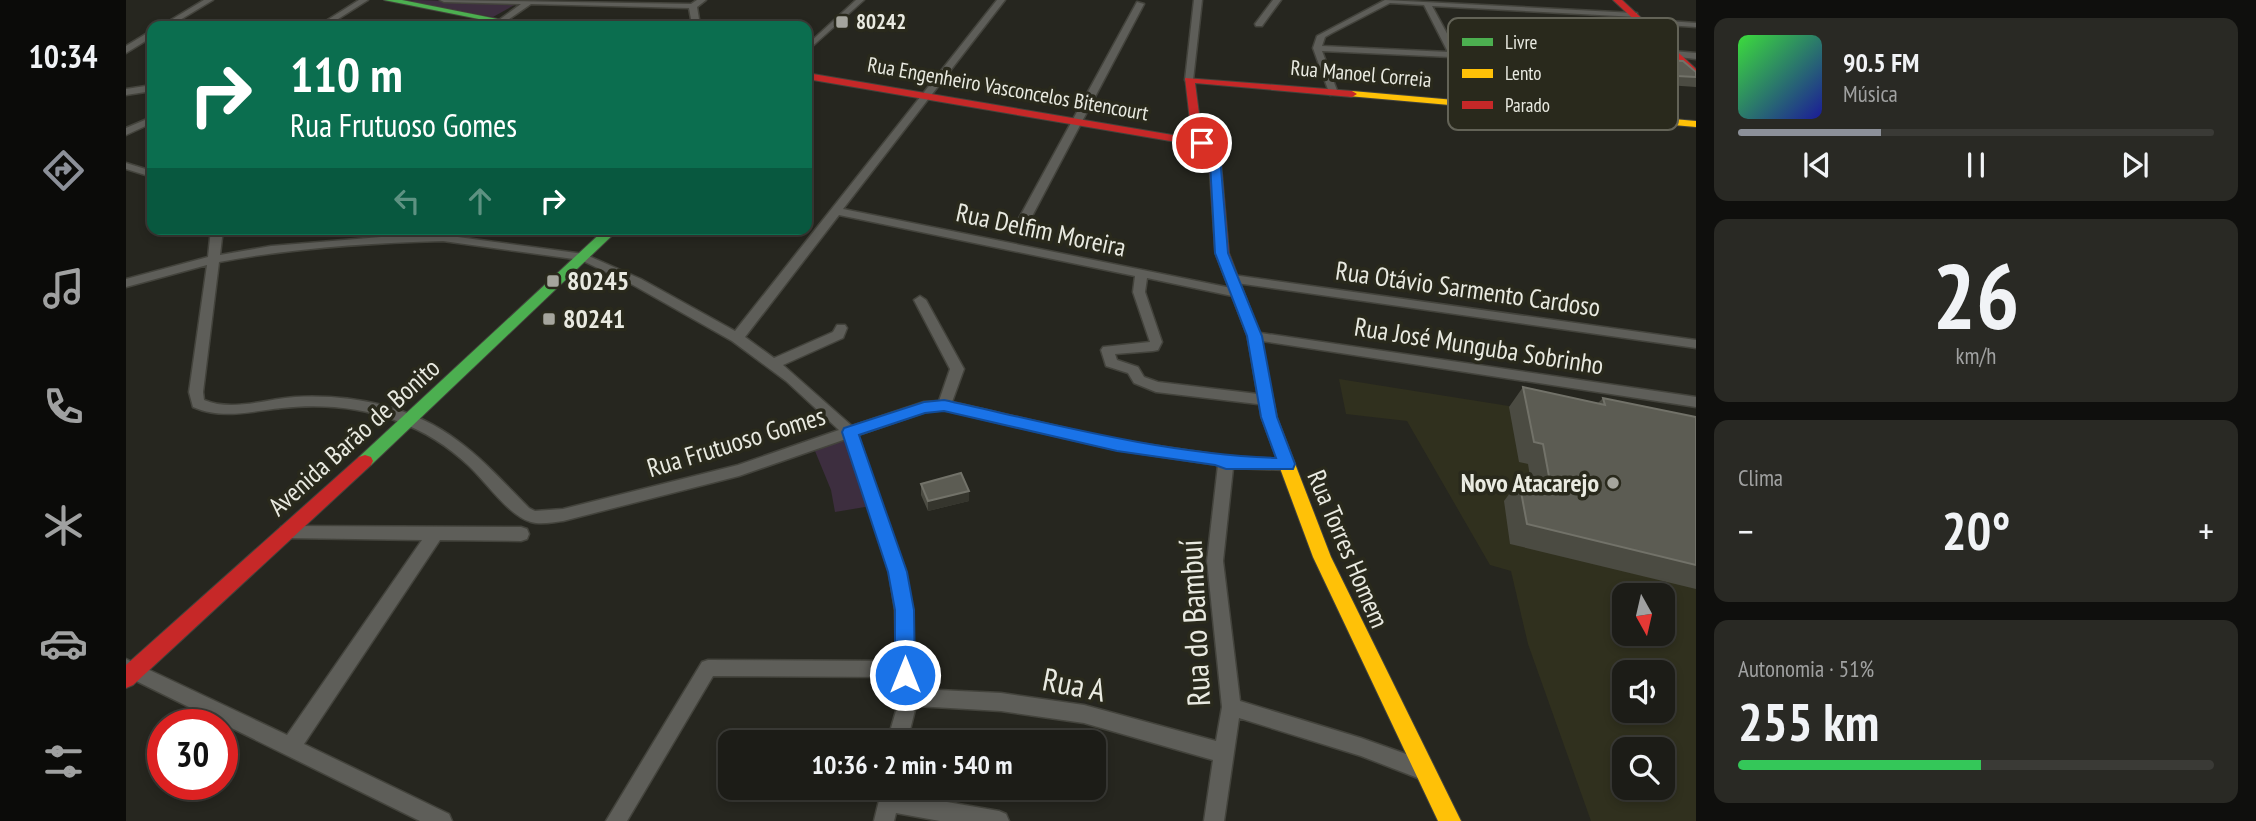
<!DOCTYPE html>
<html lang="pt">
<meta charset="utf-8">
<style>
:root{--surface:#1c1c17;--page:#292924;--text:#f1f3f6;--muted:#a0a1a1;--line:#3a3a36;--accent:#8c9099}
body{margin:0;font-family:"PT Sans Narrow",sans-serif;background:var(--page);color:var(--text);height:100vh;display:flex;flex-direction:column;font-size:26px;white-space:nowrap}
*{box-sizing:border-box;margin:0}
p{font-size:23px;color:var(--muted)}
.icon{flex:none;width:38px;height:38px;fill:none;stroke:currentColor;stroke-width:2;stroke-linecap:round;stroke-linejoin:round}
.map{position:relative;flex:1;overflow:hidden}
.details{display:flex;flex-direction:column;gap:18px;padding:18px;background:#0f0f0d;width:560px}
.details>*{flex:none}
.top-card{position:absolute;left:21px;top:21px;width:665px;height:214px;border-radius:14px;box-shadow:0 4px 10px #0003,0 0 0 2px var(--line);background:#0b6e4f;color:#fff;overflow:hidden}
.needle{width:46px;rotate:172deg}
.controls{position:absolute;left:1486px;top:583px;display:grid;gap:14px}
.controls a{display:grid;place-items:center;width:63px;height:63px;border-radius:14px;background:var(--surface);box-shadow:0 4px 10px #0003,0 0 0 2px var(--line);font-size:35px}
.speed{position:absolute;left:21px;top:709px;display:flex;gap:14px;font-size:35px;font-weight:700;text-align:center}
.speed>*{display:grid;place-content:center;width:91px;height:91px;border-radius:50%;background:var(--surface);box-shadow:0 4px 10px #0003,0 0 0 2px var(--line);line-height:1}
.speed .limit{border:10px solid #d22;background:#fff;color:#111}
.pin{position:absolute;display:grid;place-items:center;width:60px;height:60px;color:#fff;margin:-30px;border:4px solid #fff;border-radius:50%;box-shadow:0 2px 7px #0007}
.me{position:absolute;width:77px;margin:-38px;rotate:0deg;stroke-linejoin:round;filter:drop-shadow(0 0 5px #0008)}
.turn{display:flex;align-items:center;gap:24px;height:147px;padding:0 28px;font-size:32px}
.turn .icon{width:91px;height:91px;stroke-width:2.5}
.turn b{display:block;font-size:49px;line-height:60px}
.lanes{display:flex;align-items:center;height:66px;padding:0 28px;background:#0003;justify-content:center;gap:35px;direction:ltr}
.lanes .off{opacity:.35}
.big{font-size:52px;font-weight:700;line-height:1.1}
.details .widget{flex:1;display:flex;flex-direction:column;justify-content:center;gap:10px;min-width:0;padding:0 24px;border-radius:14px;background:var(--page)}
.details .dial{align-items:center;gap:0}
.dial b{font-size:91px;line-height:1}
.song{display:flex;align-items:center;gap:21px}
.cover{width:84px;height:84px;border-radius:10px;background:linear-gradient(135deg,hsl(120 70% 55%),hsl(240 70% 35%))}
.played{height:7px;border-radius:4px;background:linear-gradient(90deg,var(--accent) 30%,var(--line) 30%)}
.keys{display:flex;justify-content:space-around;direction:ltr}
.heat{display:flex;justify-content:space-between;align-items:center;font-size:38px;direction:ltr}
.charge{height:10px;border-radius:5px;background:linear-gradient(90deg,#34c759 51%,var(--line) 0)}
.trip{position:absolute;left:592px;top:730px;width:388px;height:70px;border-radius:14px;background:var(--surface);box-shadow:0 4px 10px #0003,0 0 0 2px var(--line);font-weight:700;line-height:70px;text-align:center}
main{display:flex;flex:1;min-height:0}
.tabs{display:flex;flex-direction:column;width:126px;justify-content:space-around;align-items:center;background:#0b0b09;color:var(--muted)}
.tabs .icon{width:49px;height:49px}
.tabs .active{color:var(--accent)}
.tabs b{font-size:32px;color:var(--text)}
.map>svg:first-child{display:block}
</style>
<main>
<nav class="tabs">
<b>10:34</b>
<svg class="icon active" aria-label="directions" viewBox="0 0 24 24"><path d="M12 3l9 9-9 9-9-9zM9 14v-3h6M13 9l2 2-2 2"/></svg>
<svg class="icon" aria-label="music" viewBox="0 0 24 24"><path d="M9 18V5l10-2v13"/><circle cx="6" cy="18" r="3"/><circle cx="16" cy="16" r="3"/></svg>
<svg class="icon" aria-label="phone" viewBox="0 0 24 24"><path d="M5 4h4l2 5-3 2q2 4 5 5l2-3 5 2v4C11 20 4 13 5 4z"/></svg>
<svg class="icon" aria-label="climate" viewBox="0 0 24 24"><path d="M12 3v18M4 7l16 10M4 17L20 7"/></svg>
<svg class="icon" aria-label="car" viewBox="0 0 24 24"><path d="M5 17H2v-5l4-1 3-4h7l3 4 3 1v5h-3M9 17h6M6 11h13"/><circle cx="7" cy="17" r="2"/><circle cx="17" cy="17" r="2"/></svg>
<svg class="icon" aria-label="filters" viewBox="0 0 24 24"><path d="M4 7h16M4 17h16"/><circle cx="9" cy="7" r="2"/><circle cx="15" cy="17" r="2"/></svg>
</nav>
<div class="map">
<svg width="1570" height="821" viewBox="0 0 1570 821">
<rect width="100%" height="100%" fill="#26261f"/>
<path fill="#30301e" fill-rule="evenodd" d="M1213,379L1570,436V821H1465L1402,644L1385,571L1364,565L1281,421L1220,414ZM1498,595H1536V634H1498ZM1498,672H1536V710H1498ZM1498,749H1536V788H1498Z"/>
<path fill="#3d2e3f" d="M279,1L290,0L392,3L367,17Z
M716,440L721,442L745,506L709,512L705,490L689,451Z"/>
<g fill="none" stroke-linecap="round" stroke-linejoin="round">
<g stroke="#43433c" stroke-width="3">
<path id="street" d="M78,0H87L44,26H35Z
M233,0H242L201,26H192Z
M314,0L565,4L571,0H580L571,7L573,19L567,26H559L565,19L563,8L405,4L376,24L372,22L373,20L395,4L318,2Z
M730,0H738L681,51V45Z
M871,0H879L717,209L1115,290L1117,293L1111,297L1021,278L1019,292L1036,342L1032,350L1027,351L989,354L991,360L1012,367L1018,377L1032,382L1140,395L1147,400L1145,403L1140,405L1030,392L1008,383L1002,373L980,366L975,350L977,347L1024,342L1007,292L1009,276L713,215L619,337L648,358L707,332L711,325H719L721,328L717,338L657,365L726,426L798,402L813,401L824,369L788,300L794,296L800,300L838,369L826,402L991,440L1100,456L1166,460L1168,464L1166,468L1161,470L1107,468L1097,561L1114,701L1235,738L1297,760L1304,763L1307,770L1304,777L1297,780L1235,756L1113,718L1098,821H1078L1087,760L958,723L875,711L790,706L781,742H761L774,697L770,677L587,676L501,821H480L576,662L582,660L770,661L769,610L763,572L720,439L613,476L437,521C427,522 415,525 405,522C383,516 360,482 343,466C322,446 298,431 271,421C235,407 194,404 156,408C125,411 97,420 67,407L63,392L81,265L0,287V279L82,257L85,229H97L94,255L145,246L267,236L317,235L458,254L515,279L609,331ZM317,241L455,260L507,285L606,341L660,381L713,430L612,465L437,509L409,511L403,508C380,485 358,460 332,441C286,406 226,394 169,397C140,399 106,412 78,400L77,392L93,262C167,248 242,243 317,241ZM818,410L991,450L1092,465L1081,561L1096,707L1090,741L958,705L875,693L791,689L788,675L787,610L779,572L732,435L799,412Z
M1068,0H1076L1067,80L1063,83L1059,80Z
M1147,0H1155L1136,26H1130L1129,24Z
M1259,0L1508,13H1511V17L1306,6L1331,52L1532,61L1536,64L1532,67L1434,62L1475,115L1470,118L1467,117L1425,62L1334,57L1361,106L1356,109L1351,106L1325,57L1196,51L1212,93L1204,95L1187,48L1191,36ZM1264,3L1298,5L1322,52L1196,46L1199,37L1206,33Z
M1011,2L1018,4L904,220L902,222H894L892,220Z
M1514,19L1570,23V27L1511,23L1510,21Z
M23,32H26V37L0,53V46Z
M1547,51L1570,53V59L1544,56V52Z
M26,85V91L0,95V89Z
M26,117V123L0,135V128Z
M0,163L26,171V177L0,169Z
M1107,275L1570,340V348L1103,282L1101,279Z
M1128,332L1570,397V407L1123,339L1122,336L1123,333Z
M161,526L395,527L401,529L403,534L401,539L395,541L314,540L178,744L323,814L326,821H294L0,676V659L161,735L296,540L161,538L155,537L153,532L155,527Z
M756,788H776L775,794L873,811L880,814L883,821H814L770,813L768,821H748Z"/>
</g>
<g stroke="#43433c" stroke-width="2">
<path id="fast" d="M258,0H276L406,26H388Z
M479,229H493L245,465H233L231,461L233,457Z"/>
</g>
<g stroke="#43433c" stroke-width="2">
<path id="slow" d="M1226,91L1570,121V127L1222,96V92Z
M1132,353L1139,358L1151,417L1205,557L1335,821H1312L1187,557L1135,417L1125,358Z"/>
</g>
<g stroke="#43433c" stroke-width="2">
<path id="jam" d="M1487,0H1496L1570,69V77Z
M681,73L1070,139L1065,129L1059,78L1226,91L1231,94L1226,97L1069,83L1075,129L1095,162L1103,253L1135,336L1139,358L1132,363L1125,358L1121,336L1089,253L1083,162L1074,146L681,79Z
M239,455L245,457L247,461L245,465L7,685L0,688V665L233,457Z"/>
</g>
<use href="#street" fill="#5e5e59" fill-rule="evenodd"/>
<use href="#fast" fill="#4caf50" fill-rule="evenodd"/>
<use href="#slow" fill="#ffc107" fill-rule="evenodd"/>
<use href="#jam" fill="#c62828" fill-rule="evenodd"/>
</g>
<path fill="#4b4b42" d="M1501,37L1546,45L1538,58L1500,57L1493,50Z
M1516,59L1570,72V87L1526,84L1511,68Z
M1397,387L1472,403L1477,398L1570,417V589L1384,544L1378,501L1393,481L1405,483L1402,464L1393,462L1383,407Z
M795,484L843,501L802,511L795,495Z"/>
<path fill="#35352d" d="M843,491V501L802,511V501Z"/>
<path fill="#5c5c53" stroke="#727269" stroke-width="2" d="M1516,59L1557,61L1570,72V77L1532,75Z
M1397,387L1479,405L1477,398L1570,417V565L1401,524L1393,481L1425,487L1417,444L1408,442Z
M835,473L843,491L802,501L795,484Z"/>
<path fill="#1a73e8" stroke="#114b97" stroke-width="2" d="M1072,141H1080L1094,156L1102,253L1136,336L1151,417L1169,464L1167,469H1100L1089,465L991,451L818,411L799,413L733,435L781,572L788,610L789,675L786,682L779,684L772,682L769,675V610L762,572L716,432L718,428L798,402L818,400C927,424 1038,454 1150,458L1135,417L1121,336L1089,253L1084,162L1070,143Z"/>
<g fill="#a5a59d" stroke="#29291c" stroke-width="2.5">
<rect x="709" y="15" width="14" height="14" rx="3.5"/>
<rect x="420" y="274" width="14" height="14" rx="3.5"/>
<rect x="416" y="312" width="14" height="14" rx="3.5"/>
<circle cx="1487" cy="483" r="7"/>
</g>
<g text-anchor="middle" stroke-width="7" stroke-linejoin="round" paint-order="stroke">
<g font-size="21" font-weight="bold" fill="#e9eae1" stroke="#29291c" text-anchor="start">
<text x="730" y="29">80242</text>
</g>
<g font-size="21" fill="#e9eae1" stroke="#29291c">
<text transform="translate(1235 74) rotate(5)" y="7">Rua Manoel Correia</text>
<text transform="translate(882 89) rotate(10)" y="7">Rua Engenheiro Vasconcelos Bitencourt</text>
</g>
<g font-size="26" fill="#e9eae1" stroke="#29291c">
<text transform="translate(915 230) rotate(12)" y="9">Rua Delfim Moreira</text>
<text transform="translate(1342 289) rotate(8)" y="9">Rua Otávio Sarmento Cardoso</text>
<text transform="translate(1353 346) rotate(9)" y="9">Rua José Munguba Sobrinho</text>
<text transform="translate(228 437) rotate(-42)" y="9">Avenida Barão de Bonito</text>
<text transform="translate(610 442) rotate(-17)" y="9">Rua Frutuoso Gomes</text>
<text transform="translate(1222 549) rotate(67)" y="9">Rua Torres Homem</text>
</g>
<g font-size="26" font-weight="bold" fill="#e9eae1" stroke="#29291c" text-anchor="start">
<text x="441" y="290">80245</text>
<text x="437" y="328">80241</text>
<text x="1473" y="492" text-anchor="end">Novo Atacarejo</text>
</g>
<g font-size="32" fill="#e9eae1" stroke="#29291c">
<text transform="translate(1069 623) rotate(-93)" y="11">Rua do Bambuí</text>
<text transform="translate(948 685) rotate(11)" y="11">Rua A</text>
</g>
</g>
<rect x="1322" y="18" width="230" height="112" rx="10" fill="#29291c" stroke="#636357" stroke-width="2"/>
<rect x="1336" y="38" width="31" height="8" fill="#4caf50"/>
<rect x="1336" y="69" width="31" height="9" fill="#ffc107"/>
<rect x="1336" y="101" width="31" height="8" fill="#c62828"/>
<g font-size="19" fill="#e9eae1">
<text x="1379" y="49">Livre</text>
<text x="1379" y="80">Lento</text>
<text x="1379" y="112">Parado</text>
</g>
</svg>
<div class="controls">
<a><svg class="needle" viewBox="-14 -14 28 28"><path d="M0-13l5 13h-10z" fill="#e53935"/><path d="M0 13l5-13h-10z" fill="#a0a1a1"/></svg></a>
<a><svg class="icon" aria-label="sound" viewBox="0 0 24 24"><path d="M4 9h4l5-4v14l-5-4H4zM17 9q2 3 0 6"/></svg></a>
<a><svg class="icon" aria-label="search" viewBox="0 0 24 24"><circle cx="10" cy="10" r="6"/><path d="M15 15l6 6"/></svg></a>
</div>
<div class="speed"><div class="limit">30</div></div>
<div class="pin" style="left:1076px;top:143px;background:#d93025"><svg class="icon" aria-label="arrive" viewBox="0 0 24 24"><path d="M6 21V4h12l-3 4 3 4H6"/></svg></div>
<svg class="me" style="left:779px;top:675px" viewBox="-20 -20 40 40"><circle r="17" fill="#1a73e8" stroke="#fff" stroke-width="3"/><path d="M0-11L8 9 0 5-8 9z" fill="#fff"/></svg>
<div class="trip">10:36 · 2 min · 540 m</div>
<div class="top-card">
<div class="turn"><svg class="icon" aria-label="right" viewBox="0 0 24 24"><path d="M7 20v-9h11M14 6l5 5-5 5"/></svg><div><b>110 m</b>Rua Frutuoso Gomes</div></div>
<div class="lanes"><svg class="icon off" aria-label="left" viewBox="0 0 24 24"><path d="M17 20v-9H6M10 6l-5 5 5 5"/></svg><svg class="icon off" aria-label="ahead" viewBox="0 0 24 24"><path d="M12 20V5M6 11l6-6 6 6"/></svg><svg class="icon" aria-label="right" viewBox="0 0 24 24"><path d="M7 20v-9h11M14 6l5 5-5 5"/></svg></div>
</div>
</div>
<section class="details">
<div class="widget">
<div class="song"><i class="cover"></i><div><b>90.5 FM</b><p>Música</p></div></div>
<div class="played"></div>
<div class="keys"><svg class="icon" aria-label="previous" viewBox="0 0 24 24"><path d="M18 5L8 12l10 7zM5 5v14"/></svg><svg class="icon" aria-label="pause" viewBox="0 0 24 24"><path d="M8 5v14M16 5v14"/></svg><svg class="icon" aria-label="next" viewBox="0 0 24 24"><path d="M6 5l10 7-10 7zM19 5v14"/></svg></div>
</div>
<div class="widget dial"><b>26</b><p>km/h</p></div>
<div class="widget"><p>Clima</p>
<div class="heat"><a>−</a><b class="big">20°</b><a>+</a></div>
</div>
<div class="widget"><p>Autonomia · 51%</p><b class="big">255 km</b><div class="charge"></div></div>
</section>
</main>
